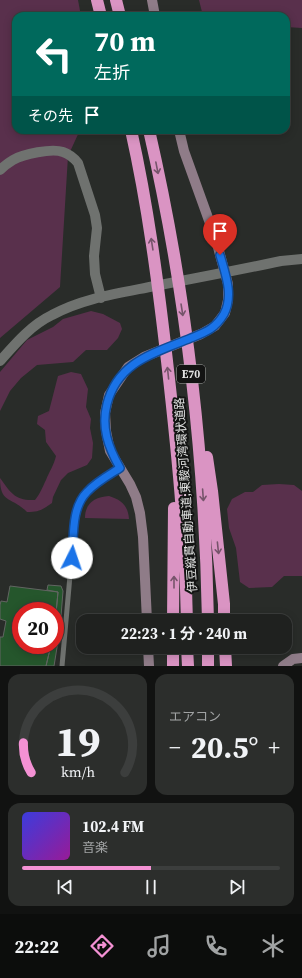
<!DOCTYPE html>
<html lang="ja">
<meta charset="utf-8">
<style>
:root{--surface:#1f211f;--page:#2c2e2c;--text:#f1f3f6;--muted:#a1a3a4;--line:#3c3e3d;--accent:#f491d4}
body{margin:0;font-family:"Source Serif 4","Noto Sans JP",serif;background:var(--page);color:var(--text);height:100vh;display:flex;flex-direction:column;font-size:15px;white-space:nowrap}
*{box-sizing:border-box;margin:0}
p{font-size:13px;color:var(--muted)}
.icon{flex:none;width:22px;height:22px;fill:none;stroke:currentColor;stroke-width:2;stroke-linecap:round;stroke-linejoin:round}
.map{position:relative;height:666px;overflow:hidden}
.details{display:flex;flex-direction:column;gap:8px;padding:8px;background:#111211;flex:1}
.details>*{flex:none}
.banner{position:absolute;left:12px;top:12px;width:278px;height:122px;border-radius:12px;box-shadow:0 2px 10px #0003,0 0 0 1px var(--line);background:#00695c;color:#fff;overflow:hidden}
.speed{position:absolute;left:12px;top:602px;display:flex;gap:8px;font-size:20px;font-weight:700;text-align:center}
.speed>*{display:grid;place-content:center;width:52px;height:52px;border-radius:50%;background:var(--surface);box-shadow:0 2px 10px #0003,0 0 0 1px var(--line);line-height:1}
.speed .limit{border:6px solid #d22;background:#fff;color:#111}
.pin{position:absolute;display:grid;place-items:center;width:34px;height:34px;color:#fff;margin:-41px -17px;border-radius:50% 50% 50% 0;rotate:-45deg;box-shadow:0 0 4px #0007}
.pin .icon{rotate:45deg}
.me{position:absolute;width:44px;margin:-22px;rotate:4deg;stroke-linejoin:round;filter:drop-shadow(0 0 3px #0008)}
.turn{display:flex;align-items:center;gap:14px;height:84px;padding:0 16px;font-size:18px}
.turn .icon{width:52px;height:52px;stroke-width:2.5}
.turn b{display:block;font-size:28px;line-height:34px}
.then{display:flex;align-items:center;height:38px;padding:0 16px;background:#0003;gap:8px;font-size:15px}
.big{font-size:30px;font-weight:700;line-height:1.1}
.details .widget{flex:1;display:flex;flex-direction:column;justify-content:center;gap:6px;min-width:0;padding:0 14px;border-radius:12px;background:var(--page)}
.details .dial{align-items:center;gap:0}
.dial svg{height:104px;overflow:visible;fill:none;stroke:var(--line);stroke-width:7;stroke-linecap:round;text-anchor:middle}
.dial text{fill:var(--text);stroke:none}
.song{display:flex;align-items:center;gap:12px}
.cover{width:48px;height:48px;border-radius:6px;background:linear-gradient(135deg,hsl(240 70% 55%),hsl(300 70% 35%))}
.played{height:4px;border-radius:2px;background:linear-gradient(90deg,var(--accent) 50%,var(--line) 50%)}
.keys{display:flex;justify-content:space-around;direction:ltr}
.heat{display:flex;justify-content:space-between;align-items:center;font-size:22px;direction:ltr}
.details .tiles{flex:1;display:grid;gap:8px;grid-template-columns:1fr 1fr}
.widget:last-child{grid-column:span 2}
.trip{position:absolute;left:76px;top:614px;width:216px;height:40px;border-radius:12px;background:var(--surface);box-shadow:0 2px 10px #0003,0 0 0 1px var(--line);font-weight:700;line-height:40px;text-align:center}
.tabs{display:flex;height:64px;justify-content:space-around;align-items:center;background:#0c0d0c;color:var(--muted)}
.tabs .icon{width:28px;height:28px}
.tabs .selected{color:var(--accent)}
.tabs b{font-size:18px;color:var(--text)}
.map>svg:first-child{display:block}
</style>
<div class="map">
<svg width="302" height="666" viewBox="0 0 302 666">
<rect width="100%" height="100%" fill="#292c29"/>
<path fill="#59304c" d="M0,0H78L81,16H16V130H80L68,156L60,287L0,338Z
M199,0H302V28L286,27V16H203Z
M91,311L103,314L120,323L122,329L118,338L107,350H86L73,362L37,365L21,378L10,391L0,411V372L27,340L53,327L63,319Z
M71,372L81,374L88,389L86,407L91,419L90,428L93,443L92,458L87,465L68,473L61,480L53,497L52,503C42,510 39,512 27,512C11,496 0,504 0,478C11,493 15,501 35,500C41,492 42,488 46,480C49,472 54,465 56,456L46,442L45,430L37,424L38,416L49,411L58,376Z
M279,484L294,485L302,491V576H284L272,587L249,588L240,582L236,548L229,528L227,509L232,499L245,492H253L262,485Z
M109,496C122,500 128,506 129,519L85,518C85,503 95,497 109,496Z"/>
<path fill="#25562c" stroke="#626562" d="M48,585L61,586L63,591L60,629L54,666H46L51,645H55V624L58,592L47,590Z
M10,586L58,592L55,624V611H21V645H51L46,666H0V637H3L6,621L0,619V605L1,601L7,602Z"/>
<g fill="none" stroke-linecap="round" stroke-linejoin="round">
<path stroke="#6f726f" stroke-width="5" d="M62,666L75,519C81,490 96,483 120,467"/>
<path stroke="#6f726f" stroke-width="10" d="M0,170C4,166 8,163 13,160C23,154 52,148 63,152C69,154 74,158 78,163L95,215L97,228L94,256L95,274L101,298
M0,361C15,344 31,325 52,315C83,298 120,293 155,286C197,278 239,270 281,261L302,259"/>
<path stroke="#8f7c88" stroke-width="10" d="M152,0L155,16
M147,621L143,537L140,513L136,497L130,484L110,451L106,431L105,413L109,395L128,367L144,357L201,334L215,326L225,313L228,300V284L216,240L184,151L179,130
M148,647L149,666
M283,666L293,659L302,658"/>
<path stroke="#da94c3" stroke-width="12" d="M97,0L101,16
M116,0L120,16
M131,130C148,206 158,283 167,361C174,422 181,484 184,545C186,570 186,596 187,621
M149,130C186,291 205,456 208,621
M207,457L212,491L224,604V621
M173,621L174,508
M187,647L188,666
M208,647V666
M225,647L226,666
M173,666V647"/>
</g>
<defs><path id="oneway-shaft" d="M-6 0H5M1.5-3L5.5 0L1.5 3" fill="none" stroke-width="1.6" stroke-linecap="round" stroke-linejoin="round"/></defs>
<g stroke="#76546b">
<use href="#oneway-shaft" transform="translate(157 168) rotate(79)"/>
<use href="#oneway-shaft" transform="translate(152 244) rotate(-99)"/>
<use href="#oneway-shaft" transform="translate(182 310) rotate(81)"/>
<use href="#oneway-shaft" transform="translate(168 373) rotate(-96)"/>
<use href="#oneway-shaft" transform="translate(203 495) rotate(86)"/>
<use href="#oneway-shaft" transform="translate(218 548) rotate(84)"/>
<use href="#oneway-shaft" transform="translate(174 582) rotate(-90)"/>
</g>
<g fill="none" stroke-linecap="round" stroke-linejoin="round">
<g stroke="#114b97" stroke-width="10">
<path id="route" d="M72,558C74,537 71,508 87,492C96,482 109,475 120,468C108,447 101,427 107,404C118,361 155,353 191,338C206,332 215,329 224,314C234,295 225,273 220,255"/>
</g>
<use href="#route" stroke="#1a73e8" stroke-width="7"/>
</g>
<g text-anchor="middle" stroke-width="4" stroke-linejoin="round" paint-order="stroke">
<rect fill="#131413" stroke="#a4a5a4" stroke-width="1" x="177" y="365" width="28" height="18" rx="3"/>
<g font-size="11" font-weight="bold" fill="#e2e3e2">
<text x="191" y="378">E70</text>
</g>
<g font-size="12" fill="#e2e3e2" stroke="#131413">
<text transform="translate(186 495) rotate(-94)" y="4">伊豆縦貫自動車道;東駿河湾環状道路</text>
</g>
</g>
</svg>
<div class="speed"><div class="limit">20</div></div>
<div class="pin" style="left:220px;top:255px;background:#d93025"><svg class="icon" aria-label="arrive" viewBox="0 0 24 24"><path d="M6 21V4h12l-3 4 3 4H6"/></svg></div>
<svg class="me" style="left:72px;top:558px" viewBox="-20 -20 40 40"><circle r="19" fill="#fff"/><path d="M0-13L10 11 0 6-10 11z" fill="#1a73e8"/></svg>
<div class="trip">22:23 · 1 分 · 240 m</div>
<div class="banner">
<div class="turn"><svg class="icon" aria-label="left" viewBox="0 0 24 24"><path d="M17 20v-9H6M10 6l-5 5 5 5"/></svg><div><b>70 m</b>左折</div></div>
<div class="then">その先<svg class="icon" aria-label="arrive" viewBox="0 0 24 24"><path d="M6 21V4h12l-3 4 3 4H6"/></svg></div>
</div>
</div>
<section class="details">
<div class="tiles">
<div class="widget dial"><svg viewBox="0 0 100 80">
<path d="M14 69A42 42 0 1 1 86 69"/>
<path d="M14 69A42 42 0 0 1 8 46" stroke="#f491d4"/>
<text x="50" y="56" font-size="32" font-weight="700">19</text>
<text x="50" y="72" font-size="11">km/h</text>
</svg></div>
<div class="widget"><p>エアコン</p>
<div class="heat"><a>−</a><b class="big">20.5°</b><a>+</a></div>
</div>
<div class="widget">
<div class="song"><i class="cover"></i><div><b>102.4 FM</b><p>音楽</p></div></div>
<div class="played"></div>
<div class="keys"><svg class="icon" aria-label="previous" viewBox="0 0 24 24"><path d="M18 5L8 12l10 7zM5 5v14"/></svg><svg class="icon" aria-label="pause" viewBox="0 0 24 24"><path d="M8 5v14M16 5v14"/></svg><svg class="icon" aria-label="next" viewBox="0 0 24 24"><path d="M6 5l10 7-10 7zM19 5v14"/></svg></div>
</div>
</div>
</section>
<nav class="tabs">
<b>22:22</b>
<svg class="icon selected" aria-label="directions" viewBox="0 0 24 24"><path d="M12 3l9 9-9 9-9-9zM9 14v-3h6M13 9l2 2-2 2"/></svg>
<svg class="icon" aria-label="music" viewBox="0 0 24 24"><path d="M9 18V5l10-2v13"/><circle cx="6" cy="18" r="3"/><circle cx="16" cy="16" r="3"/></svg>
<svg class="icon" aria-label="phone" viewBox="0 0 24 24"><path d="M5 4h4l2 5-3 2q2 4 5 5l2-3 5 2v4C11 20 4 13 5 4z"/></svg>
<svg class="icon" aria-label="climate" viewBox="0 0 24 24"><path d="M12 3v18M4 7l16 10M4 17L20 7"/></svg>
</nav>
